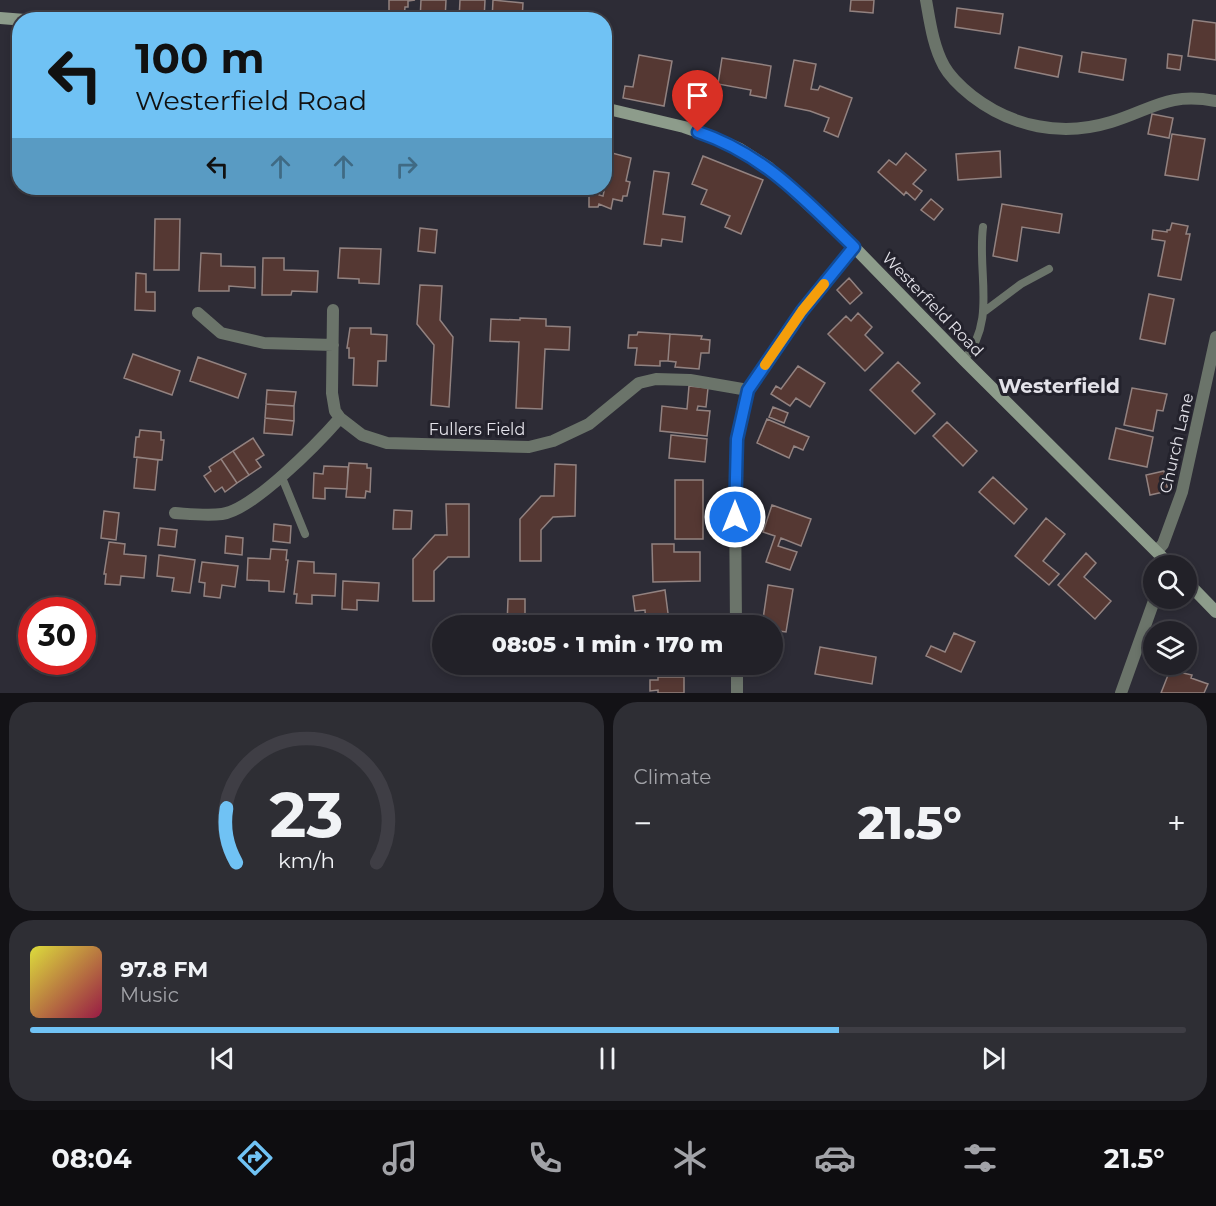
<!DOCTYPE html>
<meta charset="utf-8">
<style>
:root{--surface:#222128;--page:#2e2e34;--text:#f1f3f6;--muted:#a2a3a8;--line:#3f3e45;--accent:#70c2f4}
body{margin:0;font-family:Montserrat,sans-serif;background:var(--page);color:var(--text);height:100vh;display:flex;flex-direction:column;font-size:22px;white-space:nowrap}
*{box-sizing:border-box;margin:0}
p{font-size:20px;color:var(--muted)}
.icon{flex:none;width:33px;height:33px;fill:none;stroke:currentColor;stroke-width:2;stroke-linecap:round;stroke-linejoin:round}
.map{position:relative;height:693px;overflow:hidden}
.side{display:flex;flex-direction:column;gap:9px;padding:9px;background:#131216;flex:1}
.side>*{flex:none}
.guide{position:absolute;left:12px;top:12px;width:600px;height:183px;border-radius:24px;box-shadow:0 3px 9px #0003,0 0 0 2px var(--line);background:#70c2f4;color:#111;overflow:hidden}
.controls{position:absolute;left:1143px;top:555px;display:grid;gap:12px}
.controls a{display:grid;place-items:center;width:54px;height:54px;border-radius:50%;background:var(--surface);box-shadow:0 3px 9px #0003,0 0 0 2px var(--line);font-size:30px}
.speed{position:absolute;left:18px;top:597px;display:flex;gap:12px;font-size:30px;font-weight:700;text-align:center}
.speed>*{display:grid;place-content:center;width:78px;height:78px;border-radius:50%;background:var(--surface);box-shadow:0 3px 9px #0003,0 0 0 2px var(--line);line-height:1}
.speed .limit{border:9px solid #d22;background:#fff;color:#111}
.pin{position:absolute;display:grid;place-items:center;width:51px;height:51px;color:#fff;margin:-62px -26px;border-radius:50% 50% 50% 0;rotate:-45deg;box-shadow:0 0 6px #0007}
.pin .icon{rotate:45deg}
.me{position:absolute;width:66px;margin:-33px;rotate:0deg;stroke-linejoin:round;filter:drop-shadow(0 0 4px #0008)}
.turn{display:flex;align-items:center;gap:21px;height:126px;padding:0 24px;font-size:27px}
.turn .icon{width:78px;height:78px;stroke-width:2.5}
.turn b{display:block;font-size:42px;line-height:51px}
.lanes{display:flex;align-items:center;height:57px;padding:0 24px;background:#0003;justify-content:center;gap:30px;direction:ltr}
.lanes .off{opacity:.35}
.big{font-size:45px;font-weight:800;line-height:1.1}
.side .card{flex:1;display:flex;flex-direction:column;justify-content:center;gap:9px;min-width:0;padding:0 21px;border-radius:24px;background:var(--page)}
.side .dial{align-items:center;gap:0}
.dial svg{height:156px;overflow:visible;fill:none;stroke:var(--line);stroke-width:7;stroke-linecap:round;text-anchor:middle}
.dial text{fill:var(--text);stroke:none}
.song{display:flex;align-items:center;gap:18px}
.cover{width:72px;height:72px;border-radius:9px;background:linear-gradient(135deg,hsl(60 70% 55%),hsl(340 70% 35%))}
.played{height:6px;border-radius:3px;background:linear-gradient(90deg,var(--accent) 70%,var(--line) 70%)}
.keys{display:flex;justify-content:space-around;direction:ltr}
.heat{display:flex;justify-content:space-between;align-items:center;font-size:33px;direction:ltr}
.side .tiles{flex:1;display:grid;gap:9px;grid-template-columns:1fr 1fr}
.card:last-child{grid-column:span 2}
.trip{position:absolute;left:432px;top:615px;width:351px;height:60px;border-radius:30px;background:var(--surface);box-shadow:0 3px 9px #0003,0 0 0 2px var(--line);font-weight:800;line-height:60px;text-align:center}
.dock{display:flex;height:96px;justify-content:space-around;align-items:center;background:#0e0d10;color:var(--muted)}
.dock .icon{width:42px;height:42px}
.dock .selected{color:var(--accent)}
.dock b{font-size:27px;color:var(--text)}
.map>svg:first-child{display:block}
</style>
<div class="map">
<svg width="1216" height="693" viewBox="0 0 1216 693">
<rect width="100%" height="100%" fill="#2d2c36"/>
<path fill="#553833" stroke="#928280" stroke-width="1.5" d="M389,0H415L408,1V7H405L404,19H389Z
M421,0H446L445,20H420Z
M460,0H485L484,20H459Z
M493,0L523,3L522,20H492Z
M851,0H874L873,13L850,11Z
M957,8L1003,14L1000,34L955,27Z
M554,12L584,15L583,20H553Z
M1193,20L1216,23V60L1188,56Z
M1019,47L1062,56L1058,77L1015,68Z
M1082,52L1126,59L1123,80L1079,72Z
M1168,54L1182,56L1180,70L1167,68Z
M639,55L672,61L664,106L623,98L625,86L633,87Z
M722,58L771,66L766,98L750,95L751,90L718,84Z
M794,60L816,64L811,89L818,90L820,86L852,98L838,137L824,131L829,118L810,111L785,106Z
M1152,114L1173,118L1169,138L1148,134Z
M1172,134L1205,139L1198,180L1165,175Z
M1000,151L1001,177L958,180L956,154Z
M612,153L631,158L626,181L630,182L627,196H623L622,201L613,199L611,209L599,204L598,207H589V188H599V195L603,196Z
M906,153L926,170L913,184L922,191L915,200L906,192L904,195L878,172L889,160L896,165Z
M703,156L763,180L741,234L725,227L730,216L701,204L707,190L692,184Z
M654,171L669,173L663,214L685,217L682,242L662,239L661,246L644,244Z
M931,199L943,209L934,220L921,210Z
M1002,204L1062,214L1059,233L1022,227L1017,261L993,256Z
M155,219H180L179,270H154Z
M1172,223L1188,226L1186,234H1190L1181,280L1158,276L1165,241L1152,239L1153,230L1167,232V230H1170Z
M420,228L437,230L435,253L418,251Z
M340,248L381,249L379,284L359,283V279L338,278Z
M201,253L221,254V266L255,267V288L229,286V291H199Z
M263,258H284V270L318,271L317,292L292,291L291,295H262Z
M136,273L146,274V292H155V311L135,310Z
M849,278L862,293L850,304L837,290Z
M420,285L442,286L440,320L453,337L449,407L431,405L434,345L417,324Z
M1149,294L1174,299L1165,344L1140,339Z
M858,313L872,327L865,335L883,353L865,371L828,334L846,316L851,321Z
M520,318L546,319V326L570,327L569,350L545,349L542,409L516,408L519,342L490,341L491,319L520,320Z
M350,328H371V334L387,335L386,361H378L377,386L353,385L354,358H349V348H347Z
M638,332L670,334L668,361H660V366L635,365L637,348H628L629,335H637Z
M670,334L702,336L701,339L710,340L709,353H701L699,369L675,367L676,362L668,361Z
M133,354L180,371L172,395L124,378Z
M198,357L246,374L238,398L190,381Z
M898,362L920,383L912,391L935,414L915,434L870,390Z
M798,366L825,383L810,407L796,398L790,406L771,394L776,386L781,389Z
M689,386L708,388L706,407L698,406L697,410L710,411L707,436L660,431L662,406L687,409Z
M1132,388L1167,394L1163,411L1157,410L1153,431L1124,425Z
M267,390L296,392L294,406L266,404Z
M266,404L294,406V421L265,418Z
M773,407L788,413L784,423L769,417Z
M265,418L294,421L292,435L264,433Z
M767,419L809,437L803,450L794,446L789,458L757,443Z
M947,422L977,451L963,466L933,436Z
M1116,428L1153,437L1147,467L1109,459Z
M140,430L161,432V440H164L162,460L134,457L136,437H139Z
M671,435L707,439L705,462L669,458Z
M253,438L264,455L256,460L261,467L249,475L233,451Z
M233,451L249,475L237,483L221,459Z
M137,457L158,460L155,490L134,488Z
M221,459L237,483L225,492L222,487L215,492L204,476L211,471L209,467Z
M349,463L367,464V468H371L370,492L366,491L365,498L346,497Z
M555,464L576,465L575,516L553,517L541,530V561H520V519L541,496H554Z
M324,466L348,467L347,489L325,488V499L313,498L314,473L323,474Z
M1164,471L1168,491L1150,495L1146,475Z
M993,477L1027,509L1014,524L979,492Z
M675,480H703V539H675Z
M446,504H469V557H448L434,571V601H413V559L435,535H447Z
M772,505L811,519L801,546L781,538L778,546L797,552L790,570L766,562L775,536L763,532Z
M394,510L412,511L411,529H393Z
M104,511L119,513L116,540L101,538Z
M1046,518L1065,534L1043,561L1059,574L1049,585L1015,556Z
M274,524L291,526L290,543L273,541Z
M160,528L177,530L175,547L158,545Z
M226,536L243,538L242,555L225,553Z
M109,542L125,544L124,554L146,556L144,578L121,576L120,585L105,584L106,574H104Z
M652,544H674V552H700V581L653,582Z
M271,549L287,550L286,560H288L284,592L269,591V581L247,580L248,558L270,559Z
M1086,553L1096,563L1084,577L1111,601L1095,619L1058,585Z
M159,555L195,560L190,593L172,591L174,578L157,576Z
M298,561L314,562V573L336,574L335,596L312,595V604L296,603L297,594H294Z
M202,562L238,566L235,587L222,585L220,598L204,596L205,583L199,582Z
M343,581L379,583L378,601L357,600V610L342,609Z
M768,585L793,589L786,632L772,630V626H762Z
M665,590L669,621L646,624L645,610L635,611L633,596Z
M508,599H525V626H507Z
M954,633L975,642L961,672L926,656L931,646L945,652Z
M820,647L876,657L872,684L815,674Z
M638,664H657V672L638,673Z
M1170,670L1192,675L1191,678L1208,684L1204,693H1161Z
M658,677H684V693H658V690L650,691V680H658Z"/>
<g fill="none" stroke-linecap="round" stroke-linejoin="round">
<path stroke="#6b746a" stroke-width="8" d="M985,311L1021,284L1049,269
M964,360C997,320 977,274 983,227
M281,475L305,534"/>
<path stroke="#6b746a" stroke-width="12" d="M926,0C930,22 933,46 944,66C950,77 962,88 972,96C1012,127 1062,137 1111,122C1153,109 1168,92 1216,101
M333,310L332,393L335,411L340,418L362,435L387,443L529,447L553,441L589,424L639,383L656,379L690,380L748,390
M198,313L221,333L264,343L333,345
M175,513C190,514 207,516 222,514C253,510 318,443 340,418
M736,626L735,496L737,439L748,390L802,311L854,247
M737,664V693"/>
<path stroke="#6b746a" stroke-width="12" d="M1157,551L1163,544L1182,492L1216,337
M1121,693L1155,598"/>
<path stroke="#8d9c8b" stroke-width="12" d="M0,18L25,20
M604,108L684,127L713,137L740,149L768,167L854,247L964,360L1171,566
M1186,581L1216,612"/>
</g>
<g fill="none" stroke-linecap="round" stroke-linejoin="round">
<g stroke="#114b97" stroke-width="15">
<path id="route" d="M698,132C764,154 805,200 854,247L802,311L748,390L737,439L735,517"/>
</g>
<use href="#route" stroke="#1a73e8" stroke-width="10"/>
<path stroke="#f59e0b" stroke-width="10" d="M765,365L802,311L824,284"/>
</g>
<g text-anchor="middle" stroke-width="6" stroke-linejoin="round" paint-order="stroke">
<g font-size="16" fill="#e3e2e9" stroke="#23222c">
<text transform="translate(933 304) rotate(46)" y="6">Westerfield Road</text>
<text x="477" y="435">Fullers Field</text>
<text transform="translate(1176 443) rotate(-77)" y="6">Church Lane</text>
</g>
<g font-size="20" font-weight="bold" fill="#e3e2e9" stroke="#23222c">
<text x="1059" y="393">Westerfield</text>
</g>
</g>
</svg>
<div class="controls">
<a><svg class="icon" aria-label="search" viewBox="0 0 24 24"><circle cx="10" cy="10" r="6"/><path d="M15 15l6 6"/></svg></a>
<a><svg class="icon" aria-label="layers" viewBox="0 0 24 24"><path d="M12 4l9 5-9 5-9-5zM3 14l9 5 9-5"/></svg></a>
</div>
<div class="speed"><div class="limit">30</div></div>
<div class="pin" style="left:698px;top:132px;background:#d93025"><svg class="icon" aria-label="arrive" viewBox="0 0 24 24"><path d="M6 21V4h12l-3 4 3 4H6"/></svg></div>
<svg class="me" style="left:735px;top:517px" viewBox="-20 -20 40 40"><circle r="17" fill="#1a73e8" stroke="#fff" stroke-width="3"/><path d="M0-11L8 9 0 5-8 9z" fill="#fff"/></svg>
<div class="trip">08:05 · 1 min · 170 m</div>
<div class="guide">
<div class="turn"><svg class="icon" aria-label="left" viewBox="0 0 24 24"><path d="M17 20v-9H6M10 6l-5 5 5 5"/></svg><div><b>100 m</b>Westerfield Road</div></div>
<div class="lanes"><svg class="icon" aria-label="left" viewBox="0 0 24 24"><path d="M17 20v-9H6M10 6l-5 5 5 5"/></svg><svg class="icon off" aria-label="ahead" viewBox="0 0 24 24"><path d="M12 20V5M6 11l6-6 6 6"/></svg><svg class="icon off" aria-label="ahead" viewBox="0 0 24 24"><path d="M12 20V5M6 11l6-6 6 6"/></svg><svg class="icon off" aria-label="right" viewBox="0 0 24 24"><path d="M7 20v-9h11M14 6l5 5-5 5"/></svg></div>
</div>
</div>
<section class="side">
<div class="tiles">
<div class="card dial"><svg viewBox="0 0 100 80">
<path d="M14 69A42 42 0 1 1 86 69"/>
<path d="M14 69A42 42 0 0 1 9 41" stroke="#70c2f4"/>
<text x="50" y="56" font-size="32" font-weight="700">23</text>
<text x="50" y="72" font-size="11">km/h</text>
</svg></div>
<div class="card"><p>Climate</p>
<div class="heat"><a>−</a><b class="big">21.5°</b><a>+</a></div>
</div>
<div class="card">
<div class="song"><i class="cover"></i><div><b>97.8 FM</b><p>Music</p></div></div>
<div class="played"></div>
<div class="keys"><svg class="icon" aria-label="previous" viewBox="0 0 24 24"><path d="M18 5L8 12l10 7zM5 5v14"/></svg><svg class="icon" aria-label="pause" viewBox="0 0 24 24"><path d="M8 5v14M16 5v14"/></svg><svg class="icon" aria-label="next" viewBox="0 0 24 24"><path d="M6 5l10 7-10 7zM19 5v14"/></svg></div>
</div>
</div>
</section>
<nav class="dock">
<b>08:04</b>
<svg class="icon selected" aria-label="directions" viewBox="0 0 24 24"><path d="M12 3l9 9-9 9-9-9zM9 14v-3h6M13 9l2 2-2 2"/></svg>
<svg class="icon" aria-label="music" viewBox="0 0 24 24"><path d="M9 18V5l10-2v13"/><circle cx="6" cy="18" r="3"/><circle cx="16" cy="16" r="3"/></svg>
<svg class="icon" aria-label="phone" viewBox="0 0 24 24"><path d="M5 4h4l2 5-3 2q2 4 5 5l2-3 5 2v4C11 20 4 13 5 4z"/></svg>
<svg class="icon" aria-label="climate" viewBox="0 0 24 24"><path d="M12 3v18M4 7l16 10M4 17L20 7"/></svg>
<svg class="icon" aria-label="car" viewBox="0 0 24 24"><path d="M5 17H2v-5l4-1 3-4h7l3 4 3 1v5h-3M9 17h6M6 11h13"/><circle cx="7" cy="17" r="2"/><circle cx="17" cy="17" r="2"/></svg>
<svg class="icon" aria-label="filters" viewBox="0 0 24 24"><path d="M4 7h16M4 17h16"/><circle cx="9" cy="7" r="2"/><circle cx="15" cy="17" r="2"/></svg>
<b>21.5°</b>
</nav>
